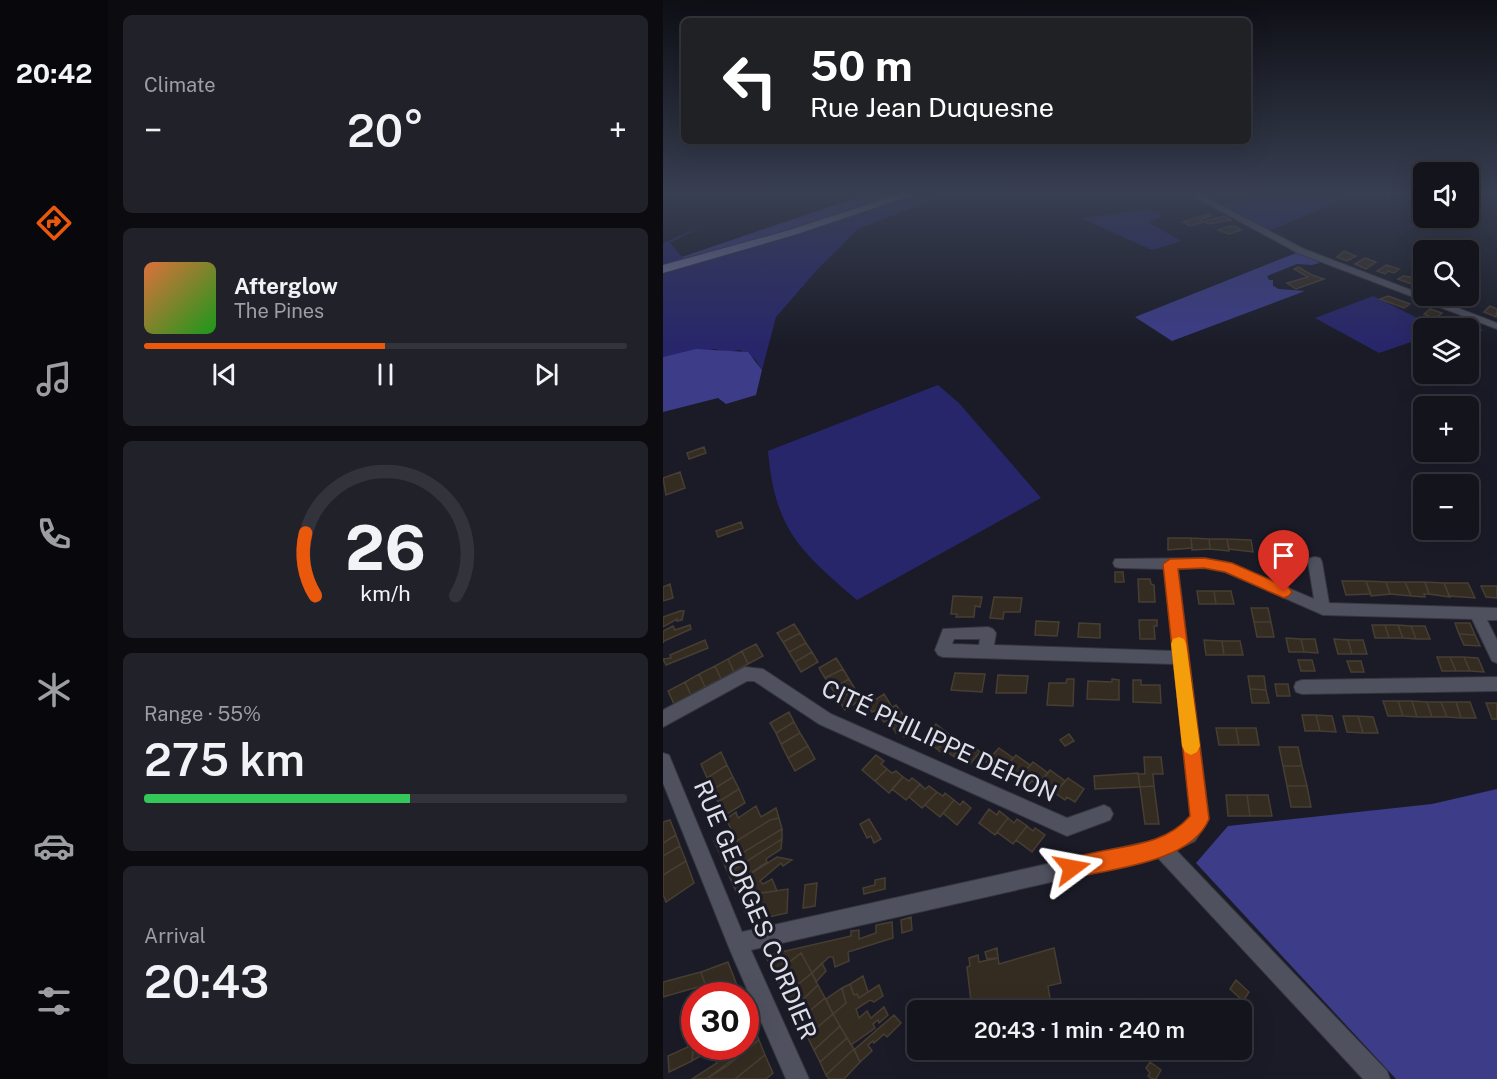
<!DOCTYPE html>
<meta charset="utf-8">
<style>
:root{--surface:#14141d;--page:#21212a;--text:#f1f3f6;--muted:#9d9ea4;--line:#33333b;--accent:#ea580c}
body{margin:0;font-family:"Public Sans",sans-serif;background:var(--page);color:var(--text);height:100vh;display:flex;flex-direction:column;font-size:22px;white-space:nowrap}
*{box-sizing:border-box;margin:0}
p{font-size:20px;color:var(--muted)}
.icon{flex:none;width:33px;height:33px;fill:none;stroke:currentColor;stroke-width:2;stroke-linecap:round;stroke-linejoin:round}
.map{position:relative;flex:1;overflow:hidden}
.drawer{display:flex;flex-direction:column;gap:15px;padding:15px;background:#0b0b10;width:555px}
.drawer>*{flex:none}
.hud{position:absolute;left:18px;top:18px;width:570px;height:126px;border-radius:9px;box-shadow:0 6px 24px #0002,0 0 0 2px var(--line);background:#202124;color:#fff;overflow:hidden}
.fabs{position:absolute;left:750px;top:162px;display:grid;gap:12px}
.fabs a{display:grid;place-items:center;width:66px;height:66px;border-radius:9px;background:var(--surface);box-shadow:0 6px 24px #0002,0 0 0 2px var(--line);font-size:30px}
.speed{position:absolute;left:18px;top:982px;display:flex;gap:12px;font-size:30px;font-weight:700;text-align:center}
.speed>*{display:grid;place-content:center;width:78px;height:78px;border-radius:50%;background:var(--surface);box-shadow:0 6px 24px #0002,0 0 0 2px var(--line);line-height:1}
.speed .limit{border:9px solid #d22;background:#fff;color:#111}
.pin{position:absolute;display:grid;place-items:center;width:51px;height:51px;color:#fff;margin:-62px -26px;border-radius:50% 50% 50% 0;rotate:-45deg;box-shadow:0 0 6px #0007}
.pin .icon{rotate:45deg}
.me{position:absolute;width:66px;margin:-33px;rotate:77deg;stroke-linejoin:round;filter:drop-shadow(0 0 4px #0008)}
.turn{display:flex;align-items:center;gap:21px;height:126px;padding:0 30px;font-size:27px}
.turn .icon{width:78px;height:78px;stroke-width:2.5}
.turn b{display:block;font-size:42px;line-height:51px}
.big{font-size:45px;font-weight:600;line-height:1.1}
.drawer .tile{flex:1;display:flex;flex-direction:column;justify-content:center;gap:9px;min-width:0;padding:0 21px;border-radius:9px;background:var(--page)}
.drawer .dial{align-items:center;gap:0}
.dial svg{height:156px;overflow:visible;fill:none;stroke:var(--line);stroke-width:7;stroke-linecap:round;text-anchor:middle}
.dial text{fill:var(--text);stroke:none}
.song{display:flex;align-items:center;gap:18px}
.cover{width:72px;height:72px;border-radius:9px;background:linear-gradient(135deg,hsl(20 70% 55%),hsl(120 70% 35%))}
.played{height:6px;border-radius:3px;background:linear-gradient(90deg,var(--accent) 50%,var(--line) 50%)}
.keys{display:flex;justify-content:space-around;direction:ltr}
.heat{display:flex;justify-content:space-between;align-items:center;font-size:33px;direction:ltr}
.charge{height:9px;border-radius:4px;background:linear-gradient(90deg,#34c759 55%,var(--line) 0)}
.trip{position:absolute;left:244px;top:1000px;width:345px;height:60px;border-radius:9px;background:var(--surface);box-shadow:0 6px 24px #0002,0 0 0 2px var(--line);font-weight:600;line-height:60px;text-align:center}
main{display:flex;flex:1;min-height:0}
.tabs{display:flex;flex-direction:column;width:108px;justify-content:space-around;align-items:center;background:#08080c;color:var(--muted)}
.tabs .icon{width:42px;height:42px}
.tabs .active{color:var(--accent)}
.tabs b{font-size:27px;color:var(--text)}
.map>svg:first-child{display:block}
</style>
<main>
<nav class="tabs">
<b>20:42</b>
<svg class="icon active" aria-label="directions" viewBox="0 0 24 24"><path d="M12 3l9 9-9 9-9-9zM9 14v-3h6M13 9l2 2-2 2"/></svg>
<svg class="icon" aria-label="music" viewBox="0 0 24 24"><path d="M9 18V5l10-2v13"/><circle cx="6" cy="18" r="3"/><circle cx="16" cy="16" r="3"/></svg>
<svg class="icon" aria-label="phone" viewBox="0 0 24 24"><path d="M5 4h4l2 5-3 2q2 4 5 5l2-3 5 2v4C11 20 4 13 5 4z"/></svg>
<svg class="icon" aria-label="climate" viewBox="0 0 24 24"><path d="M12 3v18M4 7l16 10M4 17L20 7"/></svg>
<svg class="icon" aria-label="car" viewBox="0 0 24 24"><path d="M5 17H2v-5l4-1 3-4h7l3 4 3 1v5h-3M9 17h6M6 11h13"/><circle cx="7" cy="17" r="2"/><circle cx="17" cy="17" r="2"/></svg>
<svg class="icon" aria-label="filters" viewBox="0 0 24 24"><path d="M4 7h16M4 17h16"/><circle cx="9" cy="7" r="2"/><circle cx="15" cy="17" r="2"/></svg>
</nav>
<section class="drawer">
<div class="tile"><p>Climate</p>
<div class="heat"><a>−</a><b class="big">20°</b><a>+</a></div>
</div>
<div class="tile">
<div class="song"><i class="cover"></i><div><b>Afterglow</b><p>The Pines</p></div></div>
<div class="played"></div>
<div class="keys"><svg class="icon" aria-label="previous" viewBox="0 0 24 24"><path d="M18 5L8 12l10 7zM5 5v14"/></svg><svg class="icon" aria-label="pause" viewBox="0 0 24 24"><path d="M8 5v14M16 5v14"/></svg><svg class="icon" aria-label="next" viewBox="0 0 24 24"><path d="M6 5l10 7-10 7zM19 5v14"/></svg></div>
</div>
<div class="tile dial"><svg viewBox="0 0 100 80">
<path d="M14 69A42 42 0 1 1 86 69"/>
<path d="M14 69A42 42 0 0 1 9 37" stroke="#ea580c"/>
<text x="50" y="56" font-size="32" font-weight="700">26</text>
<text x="50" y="72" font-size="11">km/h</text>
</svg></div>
<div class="tile"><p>Range · 55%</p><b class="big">275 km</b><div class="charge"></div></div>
<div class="tile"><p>Arrival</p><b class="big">20:43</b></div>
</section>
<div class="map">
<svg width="834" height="1079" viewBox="0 0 834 1079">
<rect width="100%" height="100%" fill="#1a1b27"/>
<path fill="#28266b" d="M233,195H282L195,229L154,270L113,317L99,370L92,359L77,350L63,352L52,349L0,357V243L42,225L7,243L21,259L59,251Z
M591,195H691L601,233L554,207L592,197Z
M484,209L500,216L485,222L518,241L489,250L418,218Z
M710,296L775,328H760V338L716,353L652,318Z
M275,385L296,403L378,498L194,600C137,551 112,530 105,451Z"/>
<path fill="#3c3c89" d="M201,195H233L59,251L21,259L19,257Z
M638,251L657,263L649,265L634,264L604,276L606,280H610V286L616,289L642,291L509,341L472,317Z
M33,349L85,352L99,370L93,395L63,404L55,398L0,412V357Z
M834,789V1079H733L533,863L565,826L769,804Z"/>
<path fill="#352c21" stroke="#473e33" stroke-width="1.5" d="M546,214L547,216L536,220L540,222L531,225L527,226L520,222Z
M561,216L568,220L545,224L541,221Z
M567,226L573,227L578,230L566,234L555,230Z
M681,251L693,256L684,261L674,257Z
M702,258L713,262L703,269L692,264Z
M723,265L736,269L731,273L725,271L722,274L714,271Z
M635,267L649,275L661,279L633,289L624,283L645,277L631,269Z
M740,276L747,277L756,281L751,285L735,279Z
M725,296L747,304L741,308L717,299Z
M827,306L834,309L833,317L821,312Z
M767,309L779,313L772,319L761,314Z
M794,321L818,330L812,335L806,333V328L789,326Z
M41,447L43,453L26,459L24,453Z
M17,472L22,488L3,495L0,478Z
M78,522L80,528L55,537L53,531Z
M505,538H528L529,548L505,550Z
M528,538L546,539L547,549L529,550Z
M546,539H564L566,551L547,549Z
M564,539L588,540L590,552L566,549Z
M601,552L620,553L622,561L603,563Z
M620,553H639L641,564L622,561Z
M452,572H460L461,582H452Z
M475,579H487L488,584L491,585L492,602H476Z
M679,581H703L708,594L683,595Z
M703,581L723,582L727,594L708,596Z
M723,582H742L748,596L727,594Z
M742,582H762L766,594H761L762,597L748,596Z
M762,582L781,583L787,597L766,594Z
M781,583H805L812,598L786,596Z
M7,584L10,598L0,601V587Z
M818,586H834V598L823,597Z
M534,591H551L553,604H536Z
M551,591H568L571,604H553Z
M290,596L319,597L317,607L312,606L311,617H293L294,614H288Z
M331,597L359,598L357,612H341L340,619L327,618Z
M588,608H605L608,622H591Z
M17,611H21L19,620L14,621V619L0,627V617Z
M476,620H494V626H491L492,639H477Z
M373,621L396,622L394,636L372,635Z
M591,622H608L611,637H594Z
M416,623L437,624V638L415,637Z
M792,623H807L812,635L796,634Z
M131,624L137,633L120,642L114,633Z
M27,625L28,629L1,641L0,643V631L10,626L12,630Z
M709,625H722L726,638H712Z
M722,625H735L740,638H726Z
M735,625L748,626L753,639L740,638Z
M748,626H762L767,639H753Z
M137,633L143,643L126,652L120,642Z
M796,634L812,635L817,646L801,645Z
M623,638L638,639L641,652H626Z
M638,639H652L655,653L641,652Z
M671,639L685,640L689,654H675Z
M42,640L45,648L3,665L0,659L8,658L7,655Z
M541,640L559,641L561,655H543Z
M685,640H700L704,654H689Z
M559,641H577L580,655H561Z
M143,643L149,652L132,662L126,652Z
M93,644L100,656L85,664L79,651Z
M79,651L85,664L71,672L65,659Z
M149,652L155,662L138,672L132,662Z
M774,657H787L793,671H779Z
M787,657H801L807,671H793Z
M801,657L815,658L821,672L807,671Z
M173,658L180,669L162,678L156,668Z
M65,659L71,672L58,679L52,666Z
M635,660H649L652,671H638Z
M684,661H698L701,672H688Z
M52,666L58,679L42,687L36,674Z
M180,669L186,679L169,689L162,678Z
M292,673L322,674L319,692L288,690Z
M36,674L42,687L28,695L22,682Z
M335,675L365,676L363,693H333Z
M585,676H601L603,690L587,689Z
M186,679L192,689L175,699L169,689Z
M404,679H411L410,706L384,705L386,683H403Z
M449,679L456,680V700L424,699L425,681L449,682Z
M470,680H478V685H497L498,703L470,702Z
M22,682L28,695L11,704L5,691Z
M612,684H625L627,696H614Z
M192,689L199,699L182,710L175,699Z
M587,689L603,690L606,703H589Z
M221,694L229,707L216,715L213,710L209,712L204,705Z
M720,701H735L740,716H725Z
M735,701H749L754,717L740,716Z
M749,701L764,702L769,717H754Z
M764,702H778L784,717H769Z
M778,702H793L798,718L784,717Z
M793,702H807L813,718H798Z
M823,703H834V719H829Z
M233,705L242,717L229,726L225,720L221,722L216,715Z
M126,712L131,722L113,733L107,723Z
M245,715L254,729L241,737L237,731L233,733L229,726Z
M639,715H653L657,731H642Z
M653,715L669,716L673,732L657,731Z
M680,716H695L700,733L684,732Z
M695,716L710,717L715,733H700Z
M131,722L137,733L118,744L113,733Z
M273,724L287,735L274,749L266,743L269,740L262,736Z
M553,728H573L576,745H556Z
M573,728H593L596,745H576Z
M137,733L145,746L125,758L118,744Z
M406,734L411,741L402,746L397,740Z
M287,735L300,744L290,756L284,752L281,755L274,749Z
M303,741L317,752L307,764L301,759L298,762L290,756Z
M145,746L152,759L132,771L125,758Z
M616,747H635L639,766H620Z
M336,748L350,758L340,770L334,765L332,768L323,762Z
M58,752L64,765L44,778L38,764Z
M213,755L221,761L218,764L224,769L212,781L199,770Z
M353,755L367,765L357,777L351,773L349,776L340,770Z
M481,757H498L500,774H490L491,786L477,787L475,774H482Z
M370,762L385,773L374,785L369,781L366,784L357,777Z
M64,765L70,777L49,790L44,778Z
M620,766H639L644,786H624Z
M224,769L229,773L233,771L240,777L226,793L212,781Z
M387,770L402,781L392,793L386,789L384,792L374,785Z
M475,773L477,787L432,789L431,776Z
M70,777L76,789L55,802L49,790Z
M240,777L246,781L249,778L257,784L243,800L229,789Z
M405,778L421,789L412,802L404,797L402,800L392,793Z
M257,784L262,789L266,786L274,792L259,808L246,797Z
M491,786L496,824H482L477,787Z
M624,786H644L648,807H628Z
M76,789L82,803L61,816L55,802Z
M274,792L280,796L282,793L291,800L277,817L262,805Z
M563,795H584L587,816H565Z
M584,795H605L609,816H587Z
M291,800L297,805L300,801L308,808L294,825L280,813Z
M93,806L98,817L113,808L116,818L107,820L56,852L51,841L68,829L63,819L73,812L75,818Z
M326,809L334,815L336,811L345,818L332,835L316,823Z
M116,818L119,829L61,864L56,852L107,820Z
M345,818L351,823L354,819L364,826L350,844L334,832Z
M206,819L218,839L211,843L208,836L204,838L197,824Z
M7,820L13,835L0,843V822Z
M364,826L370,831L372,828L382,835L369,852L353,840Z
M119,829V839L65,873L61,864Z
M13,835L17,846L0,856V843Z
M119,839L118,849L103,859L104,862L70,885L65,873Z
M17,846L23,861L0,875V856Z
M114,857L129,860L120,866L118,863L97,881L100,884L109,879L114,891L83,895L81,891L75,895L70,885Z
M23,861L31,883L3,902L0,894V875Z
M222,878V889L201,894L200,888L212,885V880Z
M154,883L152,906L140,908L142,885Z
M125,889L124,913L88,921L81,910L83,895Z
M248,917L249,930L239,933L238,920Z
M229,922L230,938L185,952L186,961L172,967L170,957H166L149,973L138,953L121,966L114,953L188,936V931L196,930V939L213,933V925Z
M334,948L335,958L324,959L322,952Z
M391,948L398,983L385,986L388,1005L368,1011H336L335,1002L309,1010L304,967L307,966L306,958L315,955L316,962L335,958L336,964Z
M114,953L121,966L113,973L102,956Z
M138,953L149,973L122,995L112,974Z
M65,962L75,988L62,996H46L38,972Z
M159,963L163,971L153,982L149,973Z
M38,972L46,996L38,995L35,987L0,997V982Z
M149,973L155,985L130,1009L122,995Z
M200,976L205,992L196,998L194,994L191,995L187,984Z
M573,980L586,992L580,1001L567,989Z
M187,984L191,995L194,994L196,998L216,985L220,996L211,1002L207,1000L193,1009L196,1018L204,1011L208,1018L221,1007L225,1015L216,1023L215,1020L210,1024L212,1028L188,1045L170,1014L183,1003L179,988Z
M155,985L162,998L136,1020L130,1009Z
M179,988L183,1003L170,1014L163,999Z
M162,998L170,1014L144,1036L136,1020Z
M477,999L485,1011H466Z
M170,1014L177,1026L151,1050L144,1036Z
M231,1015L238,1023L224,1037L221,1034L211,1043L210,1041L205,1045L209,1051L197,1062L191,1050Z
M177,1026L184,1038L157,1062L151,1050Z
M91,1027L96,1040L64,1066L43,1079H29L54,1063L51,1056L63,1047H82V1033Z
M184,1038L191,1049L163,1075L157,1062Z
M32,1039L29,1061L6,1072L5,1056L25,1047V1042Z
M96,1040L102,1055L72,1079H47L46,1077Z
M30,1046L32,1047H53L29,1061Z
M191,1049L197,1062L181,1079H166L163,1075Z
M102,1055L110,1073L103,1079H72Z
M487,1062L498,1070L493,1079H489L485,1076L487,1073L483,1068Z"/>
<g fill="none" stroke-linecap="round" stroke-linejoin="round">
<g stroke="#35363f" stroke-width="2">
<path id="minor" d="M528,195H538L641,249L834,323V329L635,253Z
M652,557L657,558L659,562L666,603L834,608V620H824L834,640V663L829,661L809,619L660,615L562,572L541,568L515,569L546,819L532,841L513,850L724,1071L727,1079H700L495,858L88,950L146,1079H123L67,950L0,783V753L6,755L79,932L496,839L518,827L528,816L511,664L280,657L275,655L272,650L280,629L325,627L330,629L333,633L331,645L510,651L501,569L457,568L452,567L450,563L452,559L541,558L564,562L651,599L645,562L647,558ZM291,639H317L316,645L289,644Z
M82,667L100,669L168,714L404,818L441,805L447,808L450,814L447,820L404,836L156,724L91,681H84L0,727V710Z
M834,677V691L639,694L633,692L631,687L633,682L639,680Z"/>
</g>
<g stroke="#35363f" stroke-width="2">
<path id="major" d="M234,195H250L131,235L0,273V265L123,231Z"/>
</g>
<use href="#minor" fill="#4f515e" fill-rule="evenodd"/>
<use href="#major" fill="#6b6f99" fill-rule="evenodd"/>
</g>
<linearGradient id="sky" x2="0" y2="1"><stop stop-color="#0e0f15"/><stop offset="0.56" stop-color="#383f52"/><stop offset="1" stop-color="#383f52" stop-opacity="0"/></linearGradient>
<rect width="834" height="346" fill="url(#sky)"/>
<path fill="#ea580c" stroke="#983908" stroke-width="1.5" d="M541,558L569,563L626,588L629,592L626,596L621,598L562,572L541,568L515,569L546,819C529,862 449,869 409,878L402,875L399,868L402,861C443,844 496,852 527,816L500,564L507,559Z"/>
<path fill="#f59e0b" d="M516,637L521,639L523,644L537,746L534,752L528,755L522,752L519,746L508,644L510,639Z"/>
<g text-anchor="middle" stroke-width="6" stroke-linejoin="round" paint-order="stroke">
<g font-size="24" fill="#dedfe7" stroke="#1a1b27">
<text transform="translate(276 741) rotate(25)" y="8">CITÉ PHILIPPE DEHON</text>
<text transform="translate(92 910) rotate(67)" y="8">RUE GEORGES CORDIER</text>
</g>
</g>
</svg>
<div class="fabs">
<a><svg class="icon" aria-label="sound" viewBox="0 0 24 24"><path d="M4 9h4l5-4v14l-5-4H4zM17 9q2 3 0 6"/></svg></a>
<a><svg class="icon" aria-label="search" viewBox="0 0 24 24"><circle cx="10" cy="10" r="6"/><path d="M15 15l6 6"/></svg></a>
<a><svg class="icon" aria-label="layers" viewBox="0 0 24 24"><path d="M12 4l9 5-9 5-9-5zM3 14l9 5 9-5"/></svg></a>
<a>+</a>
<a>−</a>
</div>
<div class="speed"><div class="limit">30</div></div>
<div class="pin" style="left:621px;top:592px;background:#d93025"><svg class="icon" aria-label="arrive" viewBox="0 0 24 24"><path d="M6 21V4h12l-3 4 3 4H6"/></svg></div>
<svg class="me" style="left:409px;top:868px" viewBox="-20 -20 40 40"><path d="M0-17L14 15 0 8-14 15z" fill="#ea580c" stroke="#fff" stroke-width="4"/></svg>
<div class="trip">20:43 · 1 min · 240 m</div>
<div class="hud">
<div class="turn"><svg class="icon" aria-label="left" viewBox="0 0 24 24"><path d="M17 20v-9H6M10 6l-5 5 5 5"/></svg><div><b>50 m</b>Rue Jean Duquesne</div></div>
</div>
</div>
</main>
